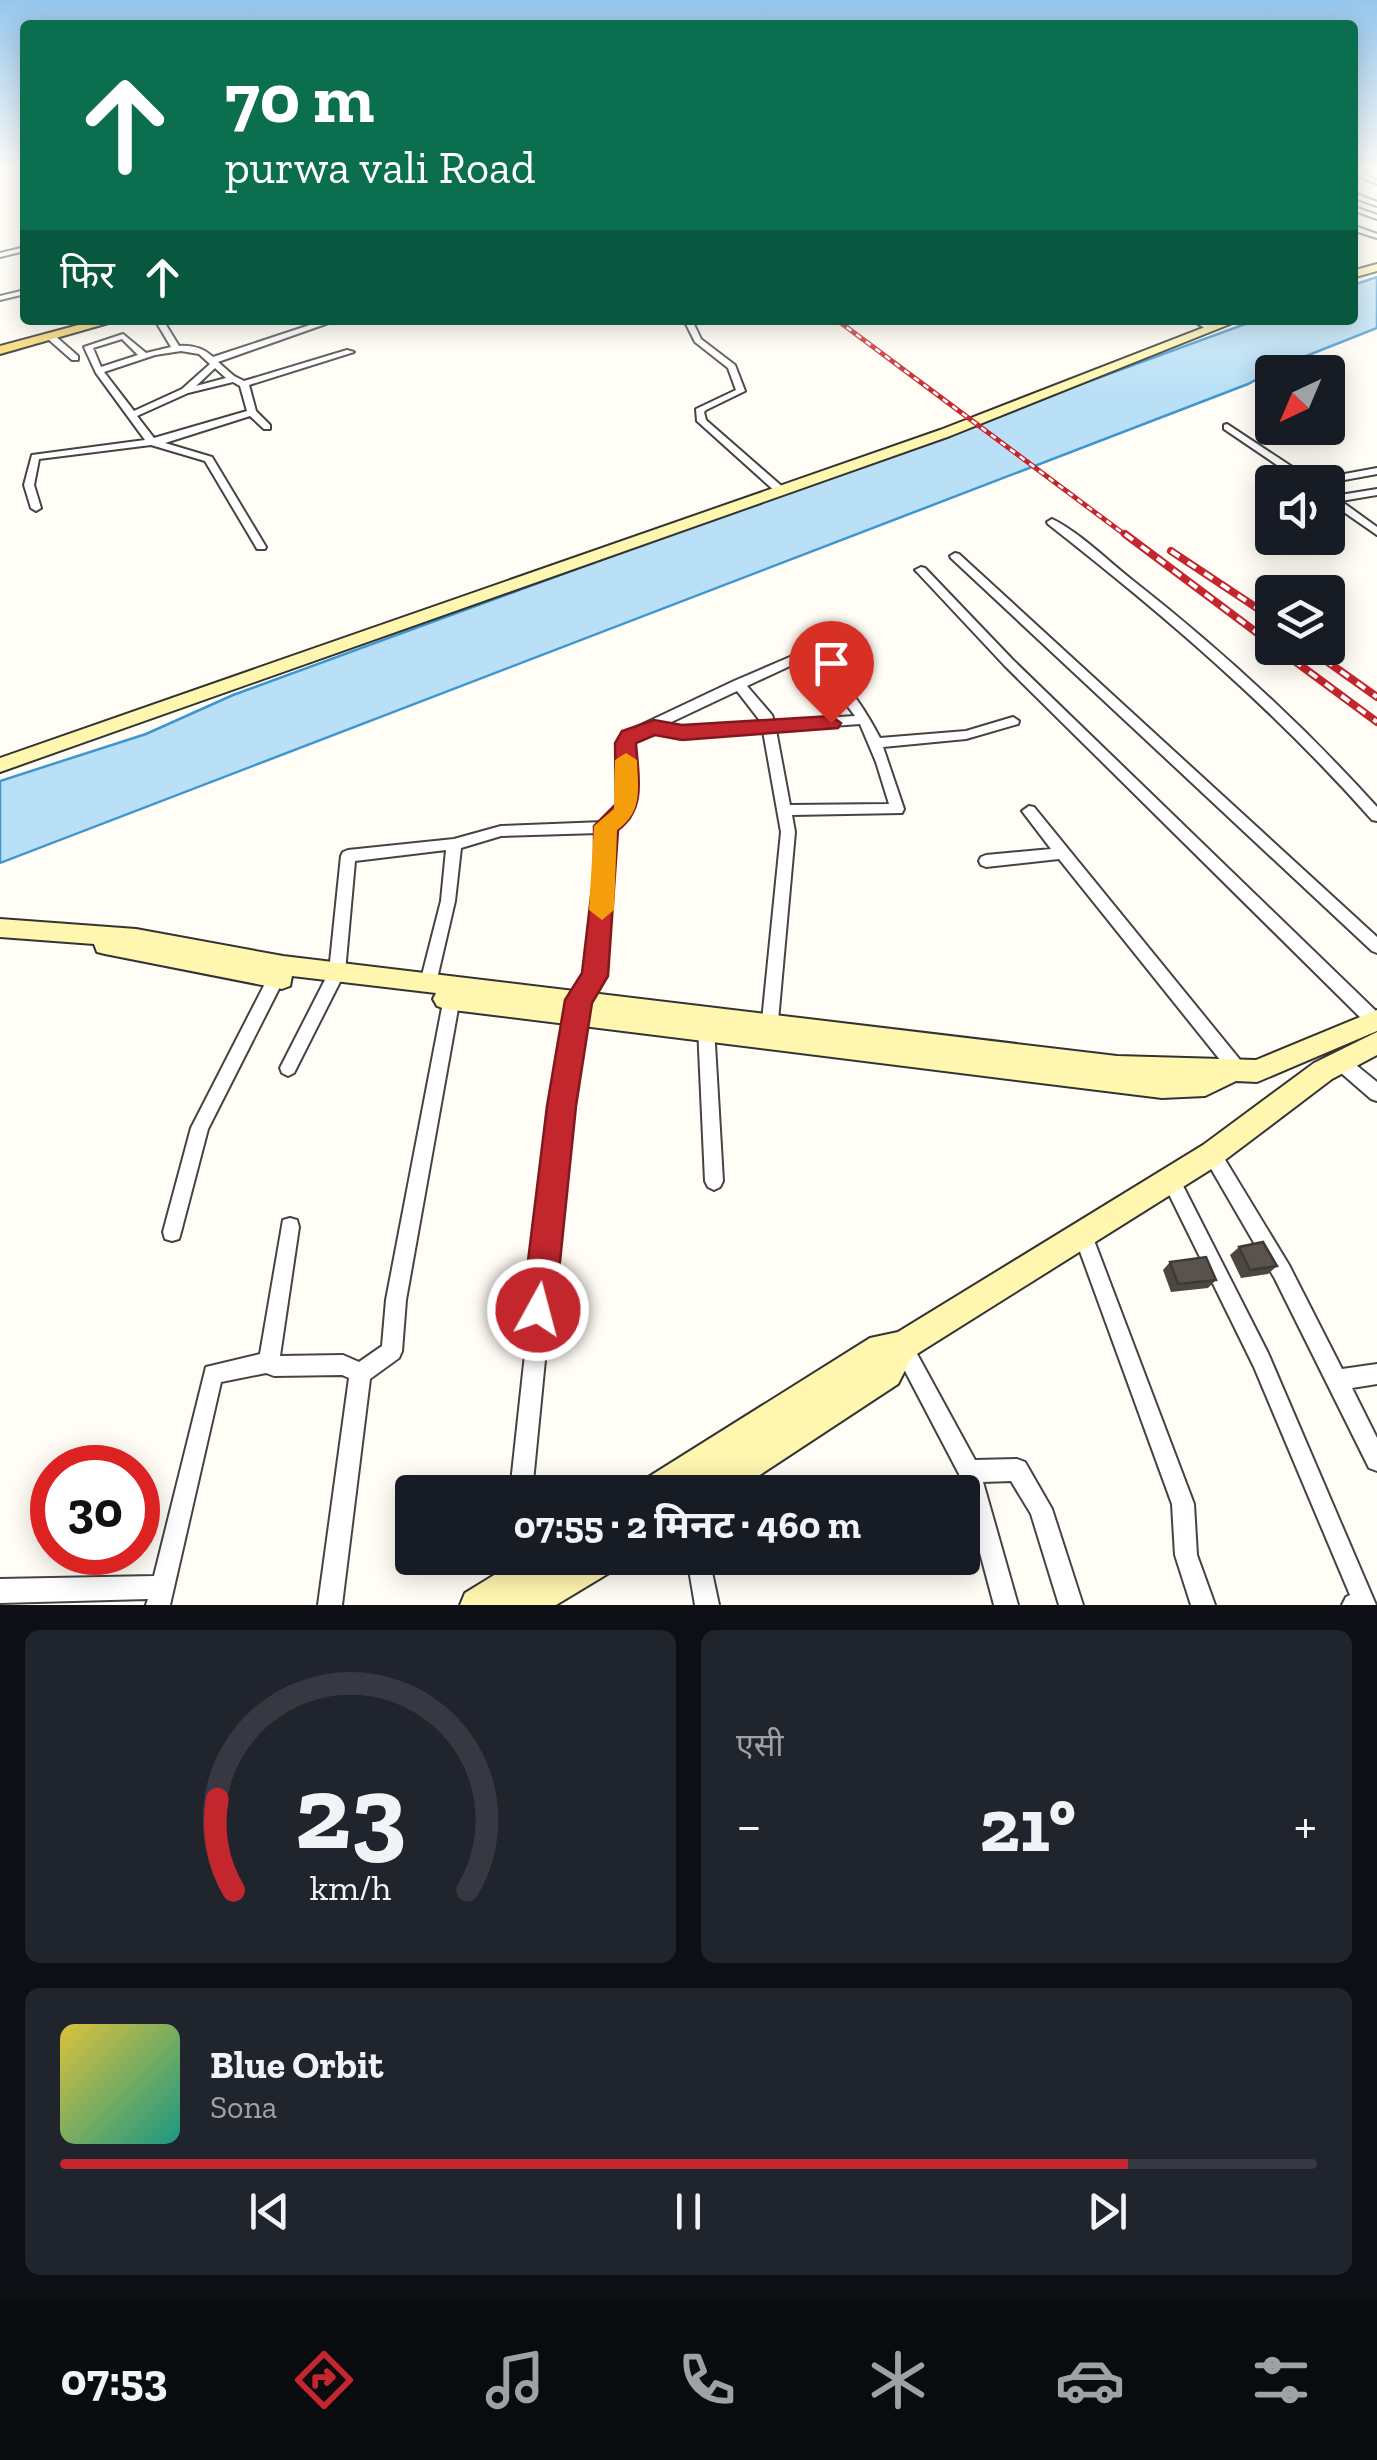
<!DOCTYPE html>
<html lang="hi">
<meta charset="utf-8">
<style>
:root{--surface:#171b24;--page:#20242c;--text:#f1f3f6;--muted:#9ea1a6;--line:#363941;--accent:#c4262e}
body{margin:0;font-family:"Zilla Slab","Noto Sans Devanagari",serif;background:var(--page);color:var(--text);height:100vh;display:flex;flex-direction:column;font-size:38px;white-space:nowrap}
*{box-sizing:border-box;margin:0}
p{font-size:32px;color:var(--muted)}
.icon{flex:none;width:55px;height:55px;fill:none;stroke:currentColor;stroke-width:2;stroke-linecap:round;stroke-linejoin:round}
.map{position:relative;height:1605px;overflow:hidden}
.details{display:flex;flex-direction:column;gap:25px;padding:25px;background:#0d0f14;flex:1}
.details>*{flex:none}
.top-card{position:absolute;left:20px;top:20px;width:1338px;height:305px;border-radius:10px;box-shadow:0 5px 25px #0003;background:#0b6e4f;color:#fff;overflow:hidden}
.needle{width:65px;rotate:224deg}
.buttons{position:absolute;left:1255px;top:355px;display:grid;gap:20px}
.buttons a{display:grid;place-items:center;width:90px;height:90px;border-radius:10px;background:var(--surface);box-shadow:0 5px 25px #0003;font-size:50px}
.speed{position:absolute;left:30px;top:1445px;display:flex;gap:20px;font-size:50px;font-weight:700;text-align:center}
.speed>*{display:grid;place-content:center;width:130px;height:130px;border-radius:50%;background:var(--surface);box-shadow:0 5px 25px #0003;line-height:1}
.speed .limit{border:15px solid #d22;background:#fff;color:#111}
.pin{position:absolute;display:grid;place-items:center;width:85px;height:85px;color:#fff;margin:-102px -42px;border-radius:50% 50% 50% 0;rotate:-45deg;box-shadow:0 0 10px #0007}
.pin .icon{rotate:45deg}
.me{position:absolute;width:110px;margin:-55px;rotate:7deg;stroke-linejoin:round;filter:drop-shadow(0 0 8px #0008)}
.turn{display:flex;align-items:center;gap:35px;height:210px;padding:0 40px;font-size:45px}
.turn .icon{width:130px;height:130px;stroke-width:2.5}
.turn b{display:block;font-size:70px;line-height:85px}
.then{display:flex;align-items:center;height:95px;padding:0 40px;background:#0003;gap:20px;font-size:38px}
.big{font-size:75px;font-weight:700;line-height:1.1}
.details .tile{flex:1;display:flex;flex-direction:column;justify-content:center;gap:15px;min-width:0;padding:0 35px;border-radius:15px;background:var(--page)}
.details .dial{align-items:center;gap:0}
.dial svg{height:260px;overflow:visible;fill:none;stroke:var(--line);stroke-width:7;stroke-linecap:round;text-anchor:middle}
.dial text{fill:var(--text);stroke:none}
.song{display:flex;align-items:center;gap:30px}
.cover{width:120px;height:120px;border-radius:15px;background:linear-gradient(135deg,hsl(50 70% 55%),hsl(170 70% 35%))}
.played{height:10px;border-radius:5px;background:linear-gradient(90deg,var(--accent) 85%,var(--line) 85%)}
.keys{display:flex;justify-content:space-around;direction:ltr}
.heat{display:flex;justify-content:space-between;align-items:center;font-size:55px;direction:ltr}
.details .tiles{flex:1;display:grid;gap:25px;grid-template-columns:1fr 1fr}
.tile:last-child{grid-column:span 2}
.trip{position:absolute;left:395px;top:1475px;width:585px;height:100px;border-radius:10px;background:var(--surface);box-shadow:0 5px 25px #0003;font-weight:700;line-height:100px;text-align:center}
.tab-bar{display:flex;height:160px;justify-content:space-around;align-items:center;background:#090b0e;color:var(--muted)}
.tab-bar .icon{width:70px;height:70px}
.tab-bar .current{color:var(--accent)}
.tab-bar b{font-size:45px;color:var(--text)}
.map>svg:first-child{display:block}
</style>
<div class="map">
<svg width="1377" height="1605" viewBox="0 0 1377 1605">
<rect width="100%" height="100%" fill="#fffdf5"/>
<path fill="#b9e0f7" stroke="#3f96cf" stroke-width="2.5" d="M1377,277V328L1281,366L1248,384L0,863V781L146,734L233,695L1256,320H1352L1353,285Z"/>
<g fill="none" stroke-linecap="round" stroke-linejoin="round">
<g stroke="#444" stroke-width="4">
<path id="street" d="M1352,170L1377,180V184L1352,173Z
M1352,192L1377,202V206L1352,197Z
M1352,206L1377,215V219L1352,210Z
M1352,225L1377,234V238L1352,230Z
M25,247V251L0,257V253Z
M25,290V294L0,300V296Z
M155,320H163L179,346C193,345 203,348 213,357L325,320H337L218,362L234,376L244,381L347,350L354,352L249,385L256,411L270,425V429H264L250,416L165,443L212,457L266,547L265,549H257L256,547L205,461L151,445L39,459L34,485L41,508L36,511L31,508L24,485L32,455L145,440L96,373L84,347L123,334L146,353L171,347ZM122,339L138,355L101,367L93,348ZM181,351L199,354L210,364L182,389L134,411L104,372L155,355ZM215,368L226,378L196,386ZM233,382L240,386L247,411L154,438L137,416L188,393Z
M684,320H692L701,339L735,365L745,391L706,410L704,412L706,420L785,489V493H777L697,421L696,409L736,390L728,368L695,342Z
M1192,320H1202L1216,329L1209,331Z
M48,335H54L78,356V360H72L48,339Z
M1227,424L1312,480L1377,468V474L1328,483L1302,482L1224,429V425Z
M1377,489V495L1341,501L1377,527V535L1328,501V493L1334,496Z
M1052,519C1079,532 1107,560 1131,579C1219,648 1302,724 1377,807V821L1372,820C1274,709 1164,615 1048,524L1047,522Z
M955,553L959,554L1377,937V953L1372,951L951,558L950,556Z
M921,567L925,568L1013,660L1377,1012V1030L1371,1028L1005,666L917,572L915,570Z
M804,651C838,668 863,705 880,738L966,731L1013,717L1019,721L1018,724L966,739L883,747L904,809L902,813L792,815L795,832L778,1021L776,1026L770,1028L764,1026L762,1021L781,832L763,731L682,736L652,731L634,739L633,743L634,804L629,818L613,829V871L602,976L587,1001L570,1106L532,1492H510L552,1106L571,1000L586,975L599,871V833L501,836L461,848L455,901L436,983L434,988L428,990L422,988L420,983L441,901L446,850L355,861L345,972L294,1073L288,1076L282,1073L280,1068L329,972L341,856L343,852L348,850L454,839L501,826L603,822L618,811L620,804L619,743L624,733L734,681ZM803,660L836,691L855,716L774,721L772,715L747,686ZM737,691L761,722L682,728L665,725ZM860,724L876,762L889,804L790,805L776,730Z
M1029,806L1034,807L1245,1066L1247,1071L1245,1076L1239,1079L1233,1076L1059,859L986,867L981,865L979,861L981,857L986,855L1051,849L1022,811Z
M280,964L286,966L288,971L208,1129L181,1232L179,1239L172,1241L165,1239L163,1232L191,1128L274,966Z
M453,985L459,987L461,992L406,1300L402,1351L399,1358L370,1379L342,1605H318L349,1378L342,1375L274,1376L266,1373L221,1382L170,1605H146L148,1599L0,1603V1579L154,1576L206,1367L260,1354L283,1220L290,1218L297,1220L299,1227L280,1356L343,1355L359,1362L382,1346L386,1300L445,992L447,987Z
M706,1020L712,1022L714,1027L723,1181L720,1187L714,1190L708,1187L705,1181L698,1027L700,1022Z
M1339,1053L1345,1056L1377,1082V1101L1371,1099L1333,1066L1331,1061L1333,1056Z
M1212,1145L1218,1148L1289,1265L1342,1369L1377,1364V1384L1352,1388L1377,1438V1471L1369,1468L1275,1279L1206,1160L1203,1154L1206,1148Z
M1171,1171L1177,1174L1268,1353L1376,1605H1342L1346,1597L1350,1595L1254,1367L1162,1180L1165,1174Z
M1083,1226L1090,1228L1092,1235L1194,1504L1197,1555L1215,1605H1191L1175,1555L1172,1504L1074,1235L1076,1228Z
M903,1338L910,1341L975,1460L1017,1459L1025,1462L1052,1509L1083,1605H1059L1031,1514L1011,1481L983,1482L1018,1605H994L959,1474L893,1348L896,1341Z
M505,1558H527V1605H503Z
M687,1558H709L719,1605H695Z"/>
</g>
<g stroke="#333" stroke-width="4">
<path id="secondary" d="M1377,264V271L1352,278V271Z
M1223,320H1240L950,436L0,772V758L940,430Z
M0,919L136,929L283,956L1117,1056L1256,1060L1377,1010V1031L1257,1082L1236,1081L1205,1096L1162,1098L445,1009L437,1006L433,999L436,993L292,976L290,986L282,989L105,954L97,952L94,944L0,937Z
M1377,1032V1055L1332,1079L1221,1163L912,1357L898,1384L734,1492H691L694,1484L681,1492H637L642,1481L870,1338L898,1332L1203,1145L1314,1063Z
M522,1558H567L566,1561L572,1558H618L614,1570L556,1605H460L465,1593Z"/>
</g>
<g stroke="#222" stroke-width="4">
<path id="primary" d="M97,320H119L0,354V346Z"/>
</g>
<use href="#street" fill="#fff" fill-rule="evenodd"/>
<use href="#secondary" fill="#fff6b0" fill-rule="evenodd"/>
<use href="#primary" fill="#f9d66b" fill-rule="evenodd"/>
<g stroke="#c4262e" stroke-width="5">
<path id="rail-far1" d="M837,320L1128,537"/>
</g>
<g stroke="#c4262e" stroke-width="8">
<path id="rail" d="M1125,534L1272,644
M1171,551L1272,618
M1277,648L1377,722
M1308,648L1377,697"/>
</g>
<use href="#rail-far1" stroke="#fff" stroke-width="2.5" stroke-dasharray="6" stroke-linecap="butt"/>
<use href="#rail" stroke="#fff" stroke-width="4" stroke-dasharray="10" stroke-linecap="butt"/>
</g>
<path fill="#4d4742" d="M1239,1247L1277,1266L1268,1274L1241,1278L1230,1255Z
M1170,1262L1216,1280L1208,1288L1171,1292L1163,1270Z"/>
<path fill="#5a524d" stroke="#3f3936" stroke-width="2.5" d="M1263,1242L1277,1266L1250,1270L1239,1247Z
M1206,1257L1216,1280L1178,1284L1170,1262Z"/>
<linearGradient id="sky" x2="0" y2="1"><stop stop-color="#95c6ee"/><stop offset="0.43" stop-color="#fffefa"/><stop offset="1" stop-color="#fffefa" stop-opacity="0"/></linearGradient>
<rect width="1377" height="395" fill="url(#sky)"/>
<path fill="#c4262e" stroke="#7f191e" stroke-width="2.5" d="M831,716L841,723L838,728L682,740L655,735L636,743C638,776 647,808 618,830L608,976L592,1003L576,1106L555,1310L550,1322L538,1327L527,1322L522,1310L547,1106L565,1000L582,973L594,871V826L616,804L615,743L622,731L654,720L682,725Z"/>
<path fill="#f59e0b" d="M626,753L637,760C638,790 643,811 617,830L614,910L602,920L589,910L594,826L614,809L615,760Z"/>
</svg>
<div class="buttons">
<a><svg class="needle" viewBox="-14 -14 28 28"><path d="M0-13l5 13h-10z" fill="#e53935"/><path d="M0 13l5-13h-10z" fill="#9ea1a6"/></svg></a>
<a><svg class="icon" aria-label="sound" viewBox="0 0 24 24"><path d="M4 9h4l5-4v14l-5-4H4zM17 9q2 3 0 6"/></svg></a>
<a><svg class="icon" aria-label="layers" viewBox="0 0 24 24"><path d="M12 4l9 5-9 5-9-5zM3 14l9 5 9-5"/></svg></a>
</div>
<div class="speed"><div class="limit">30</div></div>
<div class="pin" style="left:831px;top:723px;background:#d93025"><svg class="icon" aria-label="arrive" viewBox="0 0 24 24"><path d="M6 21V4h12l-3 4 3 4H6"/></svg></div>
<svg class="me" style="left:538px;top:1310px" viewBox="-20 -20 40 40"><circle r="17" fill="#c4262e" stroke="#fff" stroke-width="3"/><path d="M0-11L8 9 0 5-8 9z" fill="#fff"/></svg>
<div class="trip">07:55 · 2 मिनट · 460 m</div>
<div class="top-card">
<div class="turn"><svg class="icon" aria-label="ahead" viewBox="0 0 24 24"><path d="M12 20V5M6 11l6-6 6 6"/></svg><div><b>70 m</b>purwa vali Road</div></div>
<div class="then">फिर<svg class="icon" aria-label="ahead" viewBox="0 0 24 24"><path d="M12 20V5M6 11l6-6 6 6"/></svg></div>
</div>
</div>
<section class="details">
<div class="tiles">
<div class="tile dial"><svg viewBox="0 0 100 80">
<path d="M14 69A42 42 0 1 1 86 69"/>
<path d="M14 69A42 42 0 0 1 9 41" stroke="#c4262e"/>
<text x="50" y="56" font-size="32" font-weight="700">23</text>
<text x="50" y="72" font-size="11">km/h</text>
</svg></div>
<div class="tile"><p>एसी</p>
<div class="heat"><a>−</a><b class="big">21°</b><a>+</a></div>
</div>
<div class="tile">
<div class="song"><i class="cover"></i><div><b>Blue Orbit</b><p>Sona</p></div></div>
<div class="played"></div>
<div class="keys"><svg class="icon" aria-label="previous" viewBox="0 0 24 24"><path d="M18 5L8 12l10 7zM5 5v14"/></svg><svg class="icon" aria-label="pause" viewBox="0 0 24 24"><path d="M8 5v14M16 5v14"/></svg><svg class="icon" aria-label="next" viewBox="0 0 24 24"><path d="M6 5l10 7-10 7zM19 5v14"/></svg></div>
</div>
</div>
</section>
<nav class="tab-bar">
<b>07:53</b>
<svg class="icon current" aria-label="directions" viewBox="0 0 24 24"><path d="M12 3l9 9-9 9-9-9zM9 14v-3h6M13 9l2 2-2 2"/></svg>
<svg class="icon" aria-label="music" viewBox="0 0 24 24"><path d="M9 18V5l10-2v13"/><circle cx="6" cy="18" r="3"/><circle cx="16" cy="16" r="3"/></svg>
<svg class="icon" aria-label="phone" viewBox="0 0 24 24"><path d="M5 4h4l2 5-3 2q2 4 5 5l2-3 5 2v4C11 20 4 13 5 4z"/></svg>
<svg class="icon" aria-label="climate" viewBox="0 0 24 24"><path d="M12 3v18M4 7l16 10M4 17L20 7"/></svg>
<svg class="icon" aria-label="car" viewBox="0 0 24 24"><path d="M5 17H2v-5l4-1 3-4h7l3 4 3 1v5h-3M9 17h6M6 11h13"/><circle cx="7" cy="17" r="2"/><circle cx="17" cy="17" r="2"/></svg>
<svg class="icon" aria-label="filters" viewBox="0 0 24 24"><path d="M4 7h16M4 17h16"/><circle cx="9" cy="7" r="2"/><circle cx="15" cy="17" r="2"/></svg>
</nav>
